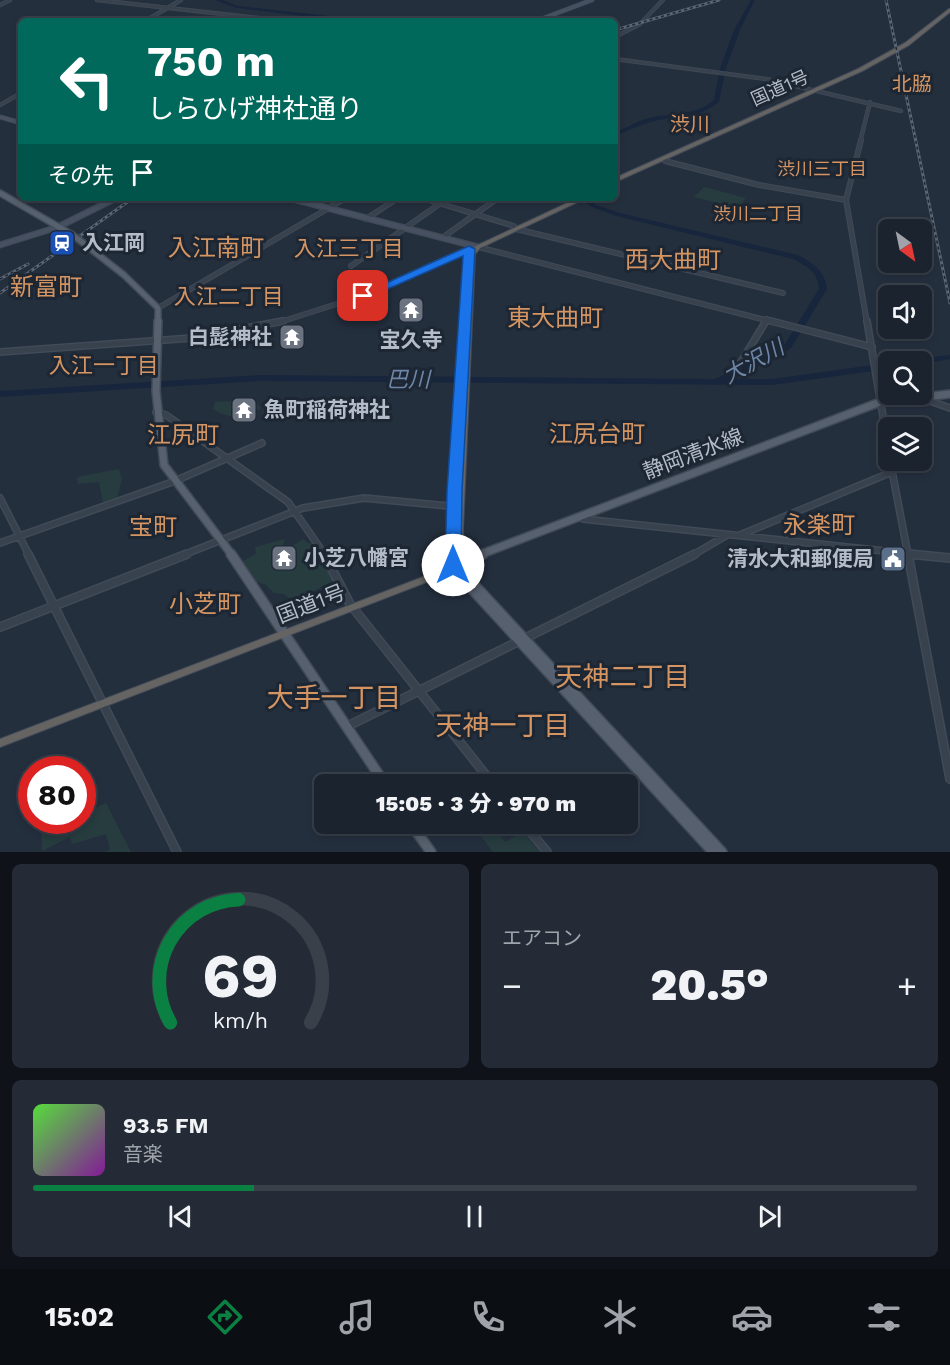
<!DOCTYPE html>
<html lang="ja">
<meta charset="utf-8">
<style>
:root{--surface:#1b232e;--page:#242b36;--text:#f1f3f6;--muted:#a0a4aa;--line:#39404a;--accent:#0b8043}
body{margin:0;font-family:"Work Sans","Noto Sans JP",sans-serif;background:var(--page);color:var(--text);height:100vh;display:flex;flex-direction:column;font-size:22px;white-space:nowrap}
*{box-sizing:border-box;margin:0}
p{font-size:20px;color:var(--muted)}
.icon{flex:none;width:33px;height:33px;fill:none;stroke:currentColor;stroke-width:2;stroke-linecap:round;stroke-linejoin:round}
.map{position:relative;height:852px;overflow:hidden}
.drawer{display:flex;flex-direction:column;gap:12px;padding:12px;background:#0f1319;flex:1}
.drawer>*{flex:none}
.hud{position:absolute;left:18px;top:18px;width:600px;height:183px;border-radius:9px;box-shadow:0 3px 9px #0003,0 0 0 2px var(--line);background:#00695c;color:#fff;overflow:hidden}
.needle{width:39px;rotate:147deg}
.tools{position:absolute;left:878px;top:219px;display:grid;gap:12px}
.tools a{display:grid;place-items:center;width:54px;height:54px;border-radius:9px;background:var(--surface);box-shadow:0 3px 9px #0003,0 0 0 2px var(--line);font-size:30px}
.speed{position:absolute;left:18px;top:756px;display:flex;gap:12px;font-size:30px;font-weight:700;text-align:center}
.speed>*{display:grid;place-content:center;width:78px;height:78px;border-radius:50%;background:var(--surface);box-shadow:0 3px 9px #0003,0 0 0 2px var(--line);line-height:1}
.speed .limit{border:9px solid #d22;background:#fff;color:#111}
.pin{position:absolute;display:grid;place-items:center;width:51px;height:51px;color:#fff;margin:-26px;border-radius:12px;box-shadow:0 3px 9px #0006}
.me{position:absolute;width:66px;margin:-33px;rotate:0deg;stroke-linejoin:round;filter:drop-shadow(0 0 4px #0008)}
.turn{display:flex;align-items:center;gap:21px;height:126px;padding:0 30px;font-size:27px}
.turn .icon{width:78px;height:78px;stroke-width:2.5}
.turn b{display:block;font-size:42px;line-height:51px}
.then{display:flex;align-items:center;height:57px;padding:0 30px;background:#0003;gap:12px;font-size:22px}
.big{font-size:45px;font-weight:800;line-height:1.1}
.drawer .widget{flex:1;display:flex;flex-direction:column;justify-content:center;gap:9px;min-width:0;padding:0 21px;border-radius:9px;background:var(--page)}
.drawer .dial{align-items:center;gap:0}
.dial svg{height:156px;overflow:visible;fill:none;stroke:var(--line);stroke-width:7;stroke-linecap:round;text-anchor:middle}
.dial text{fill:var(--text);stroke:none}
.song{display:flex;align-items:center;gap:18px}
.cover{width:72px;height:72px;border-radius:9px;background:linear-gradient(135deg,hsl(110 70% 55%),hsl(290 70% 35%))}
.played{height:6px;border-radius:3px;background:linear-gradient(90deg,var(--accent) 25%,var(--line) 25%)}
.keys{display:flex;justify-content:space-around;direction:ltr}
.heat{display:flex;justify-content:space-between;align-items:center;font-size:33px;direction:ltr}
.drawer .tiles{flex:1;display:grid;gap:12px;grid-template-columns:1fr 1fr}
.widget:last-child{grid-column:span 2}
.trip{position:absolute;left:314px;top:774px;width:324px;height:60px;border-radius:9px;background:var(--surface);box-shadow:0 3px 9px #0003,0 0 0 2px var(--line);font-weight:800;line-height:60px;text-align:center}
.tabs{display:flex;height:96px;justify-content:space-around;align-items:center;background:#0b0e12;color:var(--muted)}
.tabs .icon{width:42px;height:42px}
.tabs .active{color:var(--accent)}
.tabs b{font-size:27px;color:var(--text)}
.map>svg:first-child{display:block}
</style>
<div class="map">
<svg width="950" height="852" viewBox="0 0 950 852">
<rect width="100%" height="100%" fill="#242f3e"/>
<path fill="#263c3f" d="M704,187L746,198L738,208L694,197Z
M253,400L261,408C244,419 231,420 213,409L215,402Z
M119,469L122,479L117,498L103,503L99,482L78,484L77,477Z
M285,539L282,548L292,546L303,539L308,543H317L337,579C321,587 308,596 289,598L284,594L274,593L266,585L252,580L243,561L256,554L255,547Z
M106,803L131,852H104L110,850L106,834L72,844L70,837L42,851L41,825L52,821L82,820L83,813Z
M480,824H502L494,828L505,842L523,832L540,852H493L474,827Z"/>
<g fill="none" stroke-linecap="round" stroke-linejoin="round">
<path fill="#17263c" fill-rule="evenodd" d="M215,0H222L238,6L357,19L360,21H344L237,8Z
M751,0H755L740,30L726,68L719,102C697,120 676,115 651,122C638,125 628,132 615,135V131C626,129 635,122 646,119C670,112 694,117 714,100L720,68L734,30Z
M579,198H587L596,205L620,213L798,255C813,263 825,271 827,289L791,348L777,357L729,379H772L888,363V369L772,385L259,381L0,397V391L259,375L715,379L771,353L785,344L819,289C818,272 807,266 793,259L616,216L592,207Z
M950,355V359L921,364V362H913L917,359Z"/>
<g stroke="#414a57" stroke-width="4.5">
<path id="tertiary-far3" d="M97,0L284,21
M0,5L10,0
M145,21L181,0
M615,37L640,24L663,0
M615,59L766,79L901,111
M0,105L21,93
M860,142L870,102"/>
</g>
<g stroke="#414a57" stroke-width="6">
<path id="tertiary-far2" d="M861,140L846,200L867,323
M665,161L759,185L846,200
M422,198L514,226
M366,219L398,198
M516,229L783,293
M442,238L498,198
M478,247L777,323
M351,266L448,198
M158,308L346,198
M277,323L365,295L463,251L473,250
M765,323L767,319"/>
</g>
<g stroke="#414a57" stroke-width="8">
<path id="tertiary-far1" d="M771,321L872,347
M867,321L888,446
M0,352L192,338L283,321
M739,365L766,321
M927,400L950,408
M156,412L166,415L288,502L325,555
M890,460L908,555
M0,498L29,555
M583,519L923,555
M740,535L892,472
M0,543L175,481L262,443
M183,555L303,508L364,498L459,507
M693,555L727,535"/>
</g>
<g stroke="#414a57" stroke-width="10">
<path id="tertiary" d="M28,554L177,852
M324,554L350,604L493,784
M908,554L950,779
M909,554L950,558
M0,627L187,554
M346,727L695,554
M524,824L547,852"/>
</g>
<g stroke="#414a57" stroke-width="5">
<path id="secondary-far1" d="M536,21L592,0
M0,117L21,123"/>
</g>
<g stroke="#414a57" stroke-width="7">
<path id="secondary" d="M289,198L478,247
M0,245L58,227L116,198"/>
</g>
<g stroke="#414a57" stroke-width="8">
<path id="primary-far2" d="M0,193L71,234
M78,239L124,275L158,308V323"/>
</g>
<g stroke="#414a57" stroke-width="10">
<path id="primary-far1" d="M158,321L156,391L164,465L232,555
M479,555L880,402L950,394"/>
</g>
<g stroke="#414a57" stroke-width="12">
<path id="primary" d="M231,554L385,784
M483,554L453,565L461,577L713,852
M465,564L460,566L466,576L722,852
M411,824L431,852"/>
</g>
<g stroke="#434c59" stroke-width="2">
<path id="trunk" d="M949,9H950V12L909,45L862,71L615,182V178L858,69L905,43Z
M578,198H586L480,248L475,254L463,528L464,566L463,568L0,747V739L444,569L443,567L444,565L449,563L459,352L460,351L464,350L469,254L476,246Z"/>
</g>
<use href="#tertiary-far3" stroke="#38414e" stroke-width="3"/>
<use href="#tertiary-far2" stroke="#38414e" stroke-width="4"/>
<use href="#tertiary-far1" stroke="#38414e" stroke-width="5"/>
<use href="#tertiary" stroke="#38414e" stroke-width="7"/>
<use href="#secondary-far1" stroke="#465061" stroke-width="4"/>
<use href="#secondary" stroke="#465061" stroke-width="4.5"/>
<use href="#primary-far2" stroke="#56606e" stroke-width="5"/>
<use href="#primary-far1" stroke="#56606e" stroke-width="7"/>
<use href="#primary" stroke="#56606e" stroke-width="9"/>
<use href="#trunk" fill="#656462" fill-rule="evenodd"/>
<g stroke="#5a6575" stroke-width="3">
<path id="rail" d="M886,0L950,303
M615,30L719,0
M0,279L28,264
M0,293L133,198"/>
</g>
<use href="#rail" stroke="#1d2633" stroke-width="1.5" stroke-dasharray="3" stroke-linecap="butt"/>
<g stroke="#414a57" stroke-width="8" stroke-linecap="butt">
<path id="primary-bridge" d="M71,234L78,239"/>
</g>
<use href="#primary-bridge" stroke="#56606e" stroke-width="5"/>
</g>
<path fill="#1a73e8" stroke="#114b97" stroke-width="1.5" d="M469,246L475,249L462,491L461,565L453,570L445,565L447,491L463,256L367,298L357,296Z"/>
<defs>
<g id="station-square" transform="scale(1.35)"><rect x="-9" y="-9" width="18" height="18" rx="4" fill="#1a4fb4" stroke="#1d2633"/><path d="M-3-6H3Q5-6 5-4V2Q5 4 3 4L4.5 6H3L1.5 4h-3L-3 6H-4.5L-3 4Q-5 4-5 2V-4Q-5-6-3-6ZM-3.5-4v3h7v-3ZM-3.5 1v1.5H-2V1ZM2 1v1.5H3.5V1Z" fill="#fff"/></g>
<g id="temple-square" transform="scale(1.35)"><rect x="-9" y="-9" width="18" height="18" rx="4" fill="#6b7280" stroke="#1d2633"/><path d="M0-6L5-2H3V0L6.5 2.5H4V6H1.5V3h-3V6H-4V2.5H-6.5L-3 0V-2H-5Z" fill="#fff"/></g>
<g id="civic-square" transform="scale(1.35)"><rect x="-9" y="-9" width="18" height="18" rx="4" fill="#5c6f8a" stroke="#1d2633"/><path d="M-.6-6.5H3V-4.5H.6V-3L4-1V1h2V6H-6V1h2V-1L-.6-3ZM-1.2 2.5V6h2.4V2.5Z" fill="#fff"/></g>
</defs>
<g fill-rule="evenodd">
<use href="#station-square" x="62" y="243"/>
<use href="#temple-square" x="411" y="310"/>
<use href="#temple-square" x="292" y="337"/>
<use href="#temple-square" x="244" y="410"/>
<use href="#temple-square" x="284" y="558"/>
<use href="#civic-square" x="893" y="559"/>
</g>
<g text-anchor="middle" stroke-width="6" stroke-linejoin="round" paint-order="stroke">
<g font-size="18" fill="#b4bcc9" stroke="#1d2633">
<text transform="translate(780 88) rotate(-24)" y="6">国道1号</text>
</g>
<g font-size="18" fill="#d59563" stroke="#1d2633">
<text x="822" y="175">渋川三丁目</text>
<text x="758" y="220">渋川二丁目</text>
</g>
<g font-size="20" fill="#d59563" stroke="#1d2633">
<text x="912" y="91">北脇</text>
<text x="690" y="131">渋川</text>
</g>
<g font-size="21" font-weight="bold" fill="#b4bcc9" stroke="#1d2633" text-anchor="start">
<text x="82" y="250">入江岡</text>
<text x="272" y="344" text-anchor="end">白髭神社</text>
<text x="411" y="347" text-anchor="middle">宝久寺</text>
<text x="264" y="417">魚町稲荷神社</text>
<text x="304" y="565">小芝八幡宮</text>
<text x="874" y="566" text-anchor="end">清水大和郵便局</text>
</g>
<g font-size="21" fill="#b4bcc9" stroke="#1d2633">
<text transform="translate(693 454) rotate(-21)" y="7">静岡清水線</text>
<text transform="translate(311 604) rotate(-21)" y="7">国道1号</text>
</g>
<g font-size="22" fill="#d59563" stroke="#1d2633">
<text x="349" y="256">入江三丁目</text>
<text x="229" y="304">入江二丁目</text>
<text x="104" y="373">入江一丁目</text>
</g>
<g font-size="22" font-style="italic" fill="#6d86a8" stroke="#1d2633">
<text transform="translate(753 361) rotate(-29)" y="8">大沢川</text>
<text x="408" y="387">巴川</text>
</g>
<g font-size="24" fill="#d59563" stroke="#1d2633">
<text x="216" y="256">入江南町</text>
<text x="673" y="268">西大曲町</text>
<text x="46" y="295">新富町</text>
<text x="555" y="326">東大曲町</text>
<text x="597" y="442">江尻台町</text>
<text x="183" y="443">江尻町</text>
<text x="819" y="533">永楽町</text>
<text x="153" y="535">宝町</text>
<text x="205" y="612">小芝町</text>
</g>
<g font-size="27" fill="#d59563" stroke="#1d2633">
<text x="623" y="686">天神二丁目</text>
<text x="334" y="707">大手一丁目</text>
<text x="503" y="735">天神一丁目</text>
</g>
</g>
</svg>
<div class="tools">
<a><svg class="needle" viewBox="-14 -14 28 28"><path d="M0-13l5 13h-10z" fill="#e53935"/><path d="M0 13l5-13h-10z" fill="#a0a4aa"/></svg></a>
<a><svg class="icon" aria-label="sound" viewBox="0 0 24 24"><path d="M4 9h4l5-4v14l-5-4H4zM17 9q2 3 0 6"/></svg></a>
<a><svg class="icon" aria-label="search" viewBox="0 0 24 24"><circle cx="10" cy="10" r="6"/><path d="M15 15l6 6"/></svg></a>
<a><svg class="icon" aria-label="layers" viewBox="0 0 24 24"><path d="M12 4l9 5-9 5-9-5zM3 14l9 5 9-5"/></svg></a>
</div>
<div class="speed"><div class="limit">80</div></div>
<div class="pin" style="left:363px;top:296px;background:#d93025"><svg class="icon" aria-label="arrive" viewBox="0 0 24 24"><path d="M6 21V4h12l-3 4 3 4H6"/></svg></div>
<svg class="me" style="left:453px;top:565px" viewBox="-20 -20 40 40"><circle r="19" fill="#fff"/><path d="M0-13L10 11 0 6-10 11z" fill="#1a73e8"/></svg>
<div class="trip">15:05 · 3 分 · 970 m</div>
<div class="hud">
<div class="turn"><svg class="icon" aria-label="left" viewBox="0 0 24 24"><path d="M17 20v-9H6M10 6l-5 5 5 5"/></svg><div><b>750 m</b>しらひげ神社通り</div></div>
<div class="then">その先<svg class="icon" aria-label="arrive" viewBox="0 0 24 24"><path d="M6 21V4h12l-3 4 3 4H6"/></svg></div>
</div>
</div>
<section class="drawer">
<div class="tiles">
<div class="widget dial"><svg viewBox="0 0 100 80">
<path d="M14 69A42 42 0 1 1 86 69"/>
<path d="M14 69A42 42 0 0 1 49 6" stroke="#0b8043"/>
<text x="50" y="56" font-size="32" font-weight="700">69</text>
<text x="50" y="72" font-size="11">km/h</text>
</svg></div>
<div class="widget"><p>エアコン</p>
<div class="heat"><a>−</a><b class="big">20.5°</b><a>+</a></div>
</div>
<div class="widget">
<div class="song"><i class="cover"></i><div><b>93.5 FM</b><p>音楽</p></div></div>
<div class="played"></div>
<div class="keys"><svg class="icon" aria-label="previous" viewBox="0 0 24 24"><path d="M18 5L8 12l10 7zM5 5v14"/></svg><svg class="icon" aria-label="pause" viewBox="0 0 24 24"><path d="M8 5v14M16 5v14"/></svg><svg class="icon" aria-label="next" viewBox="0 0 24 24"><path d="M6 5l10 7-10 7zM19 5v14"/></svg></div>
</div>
</div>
</section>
<nav class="tabs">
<b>15:02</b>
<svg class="icon active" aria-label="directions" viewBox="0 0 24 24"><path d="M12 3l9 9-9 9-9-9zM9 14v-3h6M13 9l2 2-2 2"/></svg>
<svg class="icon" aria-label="music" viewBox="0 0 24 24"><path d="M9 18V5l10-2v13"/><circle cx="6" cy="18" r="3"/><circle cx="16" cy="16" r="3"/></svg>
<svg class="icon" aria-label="phone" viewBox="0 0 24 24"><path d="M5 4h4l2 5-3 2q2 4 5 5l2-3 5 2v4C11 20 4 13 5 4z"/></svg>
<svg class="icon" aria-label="climate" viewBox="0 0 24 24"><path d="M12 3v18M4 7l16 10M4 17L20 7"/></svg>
<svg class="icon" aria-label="car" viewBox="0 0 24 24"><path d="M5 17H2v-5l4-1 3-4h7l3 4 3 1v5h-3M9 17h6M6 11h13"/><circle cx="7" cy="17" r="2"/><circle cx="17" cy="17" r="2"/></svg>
<svg class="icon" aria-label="filters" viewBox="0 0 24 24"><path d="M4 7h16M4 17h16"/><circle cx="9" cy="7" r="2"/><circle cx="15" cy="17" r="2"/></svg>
</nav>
